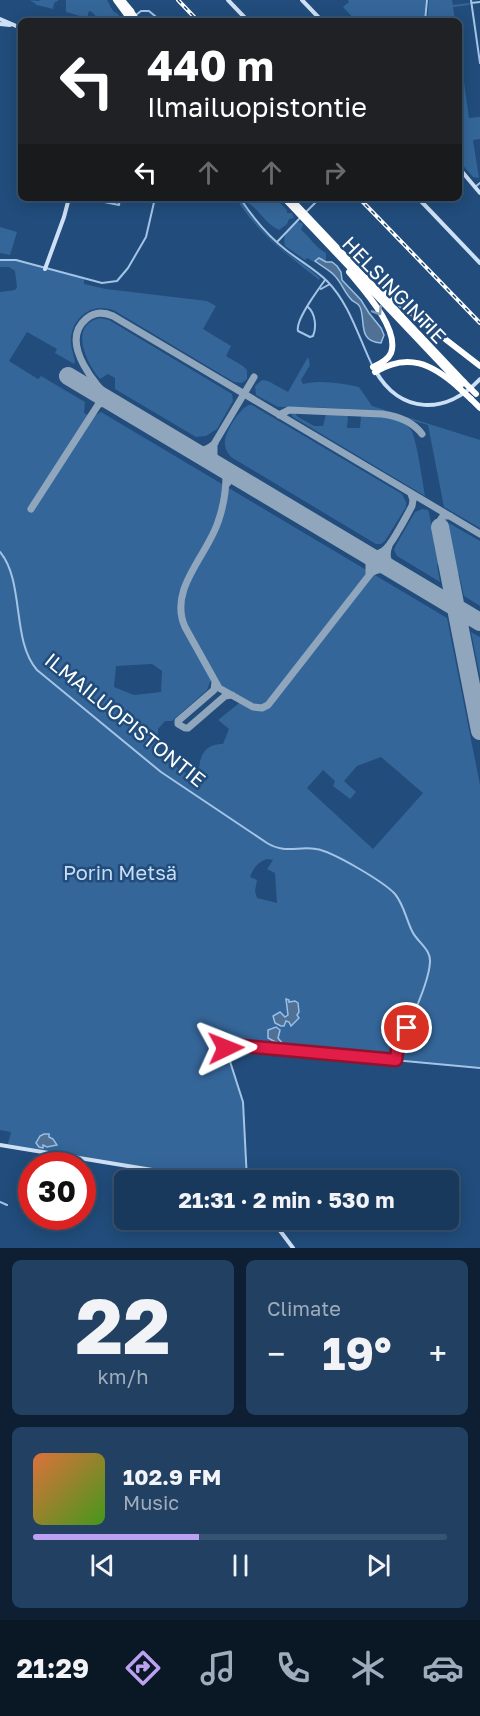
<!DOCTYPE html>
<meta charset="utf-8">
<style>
:root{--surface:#19395c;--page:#224062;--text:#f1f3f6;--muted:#9facbb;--line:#375372;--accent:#bca0f2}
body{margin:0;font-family:"Golos Text",sans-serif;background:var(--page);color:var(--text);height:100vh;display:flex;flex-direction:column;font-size:22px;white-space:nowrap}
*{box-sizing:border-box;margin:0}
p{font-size:20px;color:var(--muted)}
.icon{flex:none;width:33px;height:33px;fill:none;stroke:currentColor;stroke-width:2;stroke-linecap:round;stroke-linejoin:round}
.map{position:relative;height:1248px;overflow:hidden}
.panel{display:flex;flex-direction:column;gap:12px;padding:12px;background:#0e1f33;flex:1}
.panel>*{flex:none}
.hud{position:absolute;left:18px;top:18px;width:444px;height:183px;border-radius:9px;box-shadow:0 3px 15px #0003,0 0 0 2px var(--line);background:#202124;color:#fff;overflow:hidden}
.speed{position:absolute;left:18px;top:1152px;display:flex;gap:12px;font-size:30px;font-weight:700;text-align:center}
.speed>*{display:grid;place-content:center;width:78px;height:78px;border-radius:50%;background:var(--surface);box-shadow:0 3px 15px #0003,0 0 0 2px var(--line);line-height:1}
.speed .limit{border:9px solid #d22;background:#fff;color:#111}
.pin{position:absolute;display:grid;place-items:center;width:51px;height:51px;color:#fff;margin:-26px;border:3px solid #fff;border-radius:50%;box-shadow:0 2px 6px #0007}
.me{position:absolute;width:66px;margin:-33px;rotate:88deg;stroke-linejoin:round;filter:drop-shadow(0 0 4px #0008)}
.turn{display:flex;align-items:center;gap:21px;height:126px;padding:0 30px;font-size:27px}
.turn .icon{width:78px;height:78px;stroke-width:2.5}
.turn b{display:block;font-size:42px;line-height:51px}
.lanes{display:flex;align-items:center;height:57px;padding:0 30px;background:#0003;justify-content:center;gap:30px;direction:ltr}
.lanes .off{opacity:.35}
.big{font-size:45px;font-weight:700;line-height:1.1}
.panel .card{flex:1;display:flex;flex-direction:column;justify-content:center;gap:9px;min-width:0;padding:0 21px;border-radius:9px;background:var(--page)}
.panel .dial{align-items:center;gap:0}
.dial b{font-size:78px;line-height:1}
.song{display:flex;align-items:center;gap:18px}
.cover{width:72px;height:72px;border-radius:9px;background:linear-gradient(135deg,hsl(20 70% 55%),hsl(100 70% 35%))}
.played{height:6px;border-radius:3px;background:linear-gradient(90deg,var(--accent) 40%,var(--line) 40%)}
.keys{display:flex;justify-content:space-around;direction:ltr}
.heat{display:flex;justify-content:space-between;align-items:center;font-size:33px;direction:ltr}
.panel .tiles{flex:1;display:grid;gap:12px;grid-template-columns:1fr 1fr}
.card:last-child{grid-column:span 2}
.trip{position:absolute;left:114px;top:1170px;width:345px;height:60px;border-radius:9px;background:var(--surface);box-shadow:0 3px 15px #0003,0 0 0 2px var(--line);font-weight:700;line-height:60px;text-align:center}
.dock{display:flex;height:96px;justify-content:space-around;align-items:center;background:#0a1725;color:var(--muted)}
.dock .icon{width:42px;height:42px}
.dock .active{color:var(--accent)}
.dock b{font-size:27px;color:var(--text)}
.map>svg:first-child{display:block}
</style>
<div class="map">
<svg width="480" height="1248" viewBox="0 0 480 1248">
<rect width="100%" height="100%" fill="#214c7b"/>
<path fill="#346699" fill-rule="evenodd" d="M30,0L39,1L40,0H59L54,3L53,9L37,5Z
M66,0H107L113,11L119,15L117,21H100L92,12L89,11L87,18L66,12Z
M348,0H426L424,21H356L343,7L349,2Z
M429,0H452L453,5L469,3V5L453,7L455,21H427Z
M459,47L469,118L480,117V139L473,140L479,178L473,177L459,161Z
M236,198H239C249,214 261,230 275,243C289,256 306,265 320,278L319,280C288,255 257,233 236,198Z
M243,198H275L287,210V213H292L294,218L289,219L287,224L279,230C264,223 259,208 246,202Z
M298,222L302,223L303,225L301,230C312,238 313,246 326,253V262L316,259V263L307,258L305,260L285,246C282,232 289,231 298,222Z
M0,227L17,232L10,255L0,253Z
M5,259H11L84,278V284L106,289L207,301L216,306L203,329L231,346L226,356L243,366L247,370V379L242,383L234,382L115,311C95,302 74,315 71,337C70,345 73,353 75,361L74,364L55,353L57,349L27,332L9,361L38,379L41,376L85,402L84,413L92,417L101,412L447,618L480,785V1068L232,1045L227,1046L226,1048L242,1097L247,1180H212L8,1144L11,1132L0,1130V292L15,290L17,287L15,271L9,267H0V260ZM152,664L162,671L161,692L134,695L114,687L116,666ZM215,680L223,688L242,698L238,704L218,720L229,729L223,744C200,744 199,762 198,780L158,756V729L165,721H172L207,690L210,682ZM381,757L423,793L373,849L307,788L323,770L335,781L333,786L350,799L356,792L344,781L357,766ZM267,859L273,860L267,869L275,873L277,903L257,898L255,891L257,880L250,877C254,867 257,863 267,859Z
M100,318L109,320L232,394L233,401L217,429L206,436L196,437L115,389V378L108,374L100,379C86,363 68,325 100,318Z
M308,357L310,365L301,380L303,384C321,380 340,383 359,387L372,406L480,440V528L444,507L428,425L382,411L311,407H278L256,395L255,386L262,380L268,381L288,392Z
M249,405H252L402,494L406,502V507L385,541L381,544H376L231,457C227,452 224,447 225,440C226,431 240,408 249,405Z
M293,412H297L296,415L298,417L314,426H323L326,414L348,415L347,428H360L361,416C377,416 400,415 411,430C416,436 423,484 425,496L293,417L291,413Z
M422,509L428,510L429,513L439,564L437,565L440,582L397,556L394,550L396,545L415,512Z
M447,522L480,541V606L464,596L459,574L457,573Z
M471,632L480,637V676Z"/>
<path fill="#517194" stroke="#97bfe7" stroke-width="1.5" d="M319,258L326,262H332L337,266L341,272L342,280L361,300L369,313L381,328L384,335L381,343C357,342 366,320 360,307C358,302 353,303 350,298C344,291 341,282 334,275C328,269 321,266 315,261Z
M286,999L289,1000V1002L295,1001L298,1003L299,1012L297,1015L299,1018L291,1026L289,1022L286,1021L284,1026H281L275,1023L273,1016L280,1012L285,1017L288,1015Z
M276,1027L280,1030L278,1038L283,1044L281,1045L268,1038V1030Z
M44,1134H49V1137L53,1139L57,1145L47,1147L43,1145V1148L39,1147L36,1143L40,1136Z"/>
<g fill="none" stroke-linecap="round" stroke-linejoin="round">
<path stroke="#90a6bd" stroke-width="7" d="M254,377L214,444V458L225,471L226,475C226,490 223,508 218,522C207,556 168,589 185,627L219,688L253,707L262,708L268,705L371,573C379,568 386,568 395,571
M117,405C97,388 58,343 86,319C94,312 104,312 113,316L480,534
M279,415L289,410L382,414C397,416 413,422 422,434
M188,447C198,453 207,451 215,443
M226,485L231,479L242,480
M31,509L98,405L104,402L113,403
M439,522L443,516H450
M389,546C385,556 388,563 395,571
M361,551C382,560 388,548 398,531C403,523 407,515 412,506L413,500L411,494
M363,552L369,562V575
M215,682L214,690L178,721V724L185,728H188L225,696L232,695"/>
<path stroke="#90a6bd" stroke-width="18" d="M68,376L480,622
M440,527L480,731"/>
<path stroke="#a3c4e6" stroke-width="2" d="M471,0L480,63
M471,3L480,2
M136,15L141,11H149L161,21
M425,21L427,0
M475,187L480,183
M85,198L119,205L120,198
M240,198C253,218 268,236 286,250C300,261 315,269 327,281C350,304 359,339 373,367
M307,211L320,198
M277,242L299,219
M0,260H16L102,283L117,281L128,268L146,237L155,198
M321,289L330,284
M308,307C315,313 317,327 313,336L310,337L298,331C295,320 318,290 325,280
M0,552C25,582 11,640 37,670L161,772L267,843C285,854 298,846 316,849C332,851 384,882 395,894C404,905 406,919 412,931C417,942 431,949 430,962C429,980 416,1009 408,1026C403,1037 397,1048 396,1060
M247,1180L243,1102L227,1052V1046L232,1045L480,1068
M0,1202L7,1205"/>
<path stroke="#cde0f5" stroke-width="4" d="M228,0L248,21
M302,0L322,21
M0,19L21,28
M0,24L10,25
M459,168L480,193
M418,198L480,263
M45,269L64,217L69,198
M375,370C400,415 446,415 480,379
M0,1145L213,1180
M272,1220L293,1248"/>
<path stroke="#fff" stroke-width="6" d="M116,0L127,15
M122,0L131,11
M284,198L461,385
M290,198L464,382
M349,272C363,289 400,329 391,353C388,360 380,364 373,367
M383,291L480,366
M375,372C408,352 432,364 458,387
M471,399L480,408"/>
<g stroke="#fff" stroke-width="4">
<path id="rail" d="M178,0L198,21
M359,198L480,323"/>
</g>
<use href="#rail" stroke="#214c7b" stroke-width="1.5" stroke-dasharray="4.5" stroke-linecap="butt"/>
<path stroke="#fff" stroke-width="6" d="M131,11L136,19
M127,15L131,21
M464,382L476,394
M458,387L471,399"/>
</g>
<defs><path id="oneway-chevron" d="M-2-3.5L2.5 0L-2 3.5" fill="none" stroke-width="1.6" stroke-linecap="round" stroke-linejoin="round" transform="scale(1.5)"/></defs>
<use stroke="#859db6" href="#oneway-chevron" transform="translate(378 311) rotate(57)"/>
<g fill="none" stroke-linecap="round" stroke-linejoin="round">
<g stroke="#92132f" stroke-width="15">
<path id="route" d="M226,1048L227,1046L232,1045L396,1060L397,1051L407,1028"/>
</g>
<use href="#route" stroke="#e11d48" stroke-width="10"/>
</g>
<g text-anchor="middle" stroke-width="5" stroke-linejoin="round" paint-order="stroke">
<g font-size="20" fill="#fff" stroke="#214c7b">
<text transform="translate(394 290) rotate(46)" y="7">HELSINGINTIE</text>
<text transform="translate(125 720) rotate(39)" y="7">ILMAILUOPISTONTIE</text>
</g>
<g font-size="20" fill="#c7ddf5" stroke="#214c7b">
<text x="120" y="880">Porin Metsä</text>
</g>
</g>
</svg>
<div class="speed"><div class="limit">30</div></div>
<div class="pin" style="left:407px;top:1028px;background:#d93025"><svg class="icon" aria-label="arrive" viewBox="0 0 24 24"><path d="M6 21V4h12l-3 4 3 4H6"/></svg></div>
<svg class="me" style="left:226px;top:1048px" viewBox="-20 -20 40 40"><path d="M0-17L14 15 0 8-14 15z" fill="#e11d48" stroke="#fff" stroke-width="4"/></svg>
<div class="trip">21:31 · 2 min · 530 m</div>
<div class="hud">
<div class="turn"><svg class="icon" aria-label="left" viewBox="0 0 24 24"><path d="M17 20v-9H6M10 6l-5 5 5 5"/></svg><div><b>440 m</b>Ilmailuopistontie</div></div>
<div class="lanes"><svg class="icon" aria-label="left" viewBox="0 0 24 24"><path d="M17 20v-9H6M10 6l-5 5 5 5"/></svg><svg class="icon off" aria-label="ahead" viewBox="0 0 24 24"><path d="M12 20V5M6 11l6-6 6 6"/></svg><svg class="icon off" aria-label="ahead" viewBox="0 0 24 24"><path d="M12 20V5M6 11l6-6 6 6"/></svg><svg class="icon off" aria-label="right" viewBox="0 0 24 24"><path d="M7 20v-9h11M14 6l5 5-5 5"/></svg></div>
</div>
</div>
<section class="panel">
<div class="tiles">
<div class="card dial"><b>22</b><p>km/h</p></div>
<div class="card"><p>Climate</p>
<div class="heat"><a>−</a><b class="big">19°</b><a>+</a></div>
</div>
<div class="card">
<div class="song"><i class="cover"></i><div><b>102.9 FM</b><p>Music</p></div></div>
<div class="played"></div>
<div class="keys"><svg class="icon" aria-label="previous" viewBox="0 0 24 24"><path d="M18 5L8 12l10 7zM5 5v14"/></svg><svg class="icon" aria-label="pause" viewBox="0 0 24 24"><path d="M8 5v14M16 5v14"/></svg><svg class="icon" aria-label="next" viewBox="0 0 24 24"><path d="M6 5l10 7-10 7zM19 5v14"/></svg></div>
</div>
</div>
</section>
<nav class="dock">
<b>21:29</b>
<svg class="icon active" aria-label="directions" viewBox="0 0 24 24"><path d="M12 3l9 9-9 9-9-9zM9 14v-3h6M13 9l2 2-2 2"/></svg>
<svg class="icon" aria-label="music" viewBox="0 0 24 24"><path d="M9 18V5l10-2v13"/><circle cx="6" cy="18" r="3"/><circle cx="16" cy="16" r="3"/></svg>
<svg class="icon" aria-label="phone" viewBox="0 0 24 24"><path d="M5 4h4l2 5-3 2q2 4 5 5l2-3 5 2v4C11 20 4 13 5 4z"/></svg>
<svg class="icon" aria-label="climate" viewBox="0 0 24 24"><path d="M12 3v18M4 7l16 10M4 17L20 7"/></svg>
<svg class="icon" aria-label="car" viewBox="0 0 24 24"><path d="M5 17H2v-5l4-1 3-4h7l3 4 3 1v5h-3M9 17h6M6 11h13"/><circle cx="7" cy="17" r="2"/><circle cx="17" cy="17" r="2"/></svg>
</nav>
